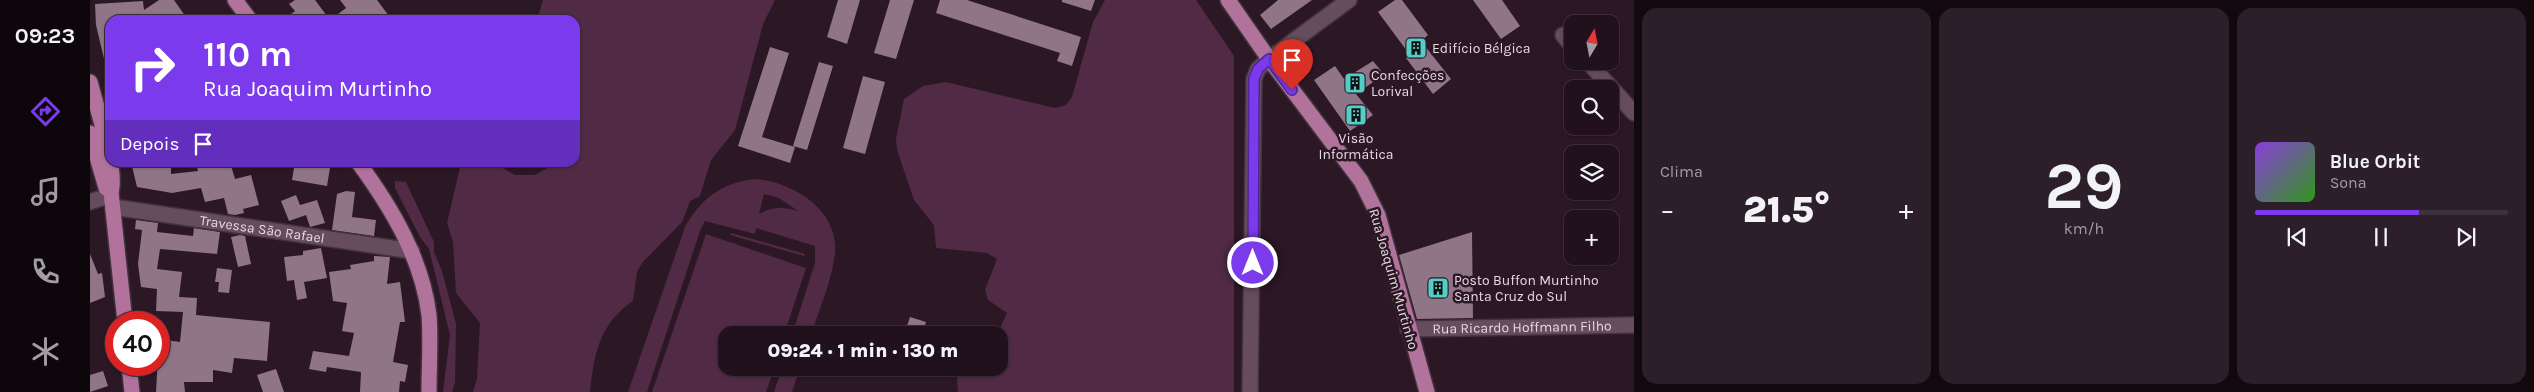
<!DOCTYPE html>
<html lang="pt">
<meta charset="utf-8">
<style>
:root{--surface:#21111c;--page:#2d1f29;--text:#f1f3f6;--muted:#a29da3;--line:#3e313b;--accent:#7c3aed}
body{margin:0;font-family:Karla,sans-serif;background:var(--page);color:var(--text);height:100vh;display:flex;flex-direction:column;font-size:19px;white-space:nowrap}
*{box-sizing:border-box;margin:0}
p{font-size:16px;color:var(--muted)}
.icon{flex:none;width:28px;height:28px;fill:none;stroke:currentColor;stroke-width:2;stroke-linecap:round;stroke-linejoin:round}
.map{position:relative;flex:1;overflow:hidden}
.sheet{display:flex;flex-direction:column;gap:8px;padding:8px;background:#12090f;width:900px}
.sheet>*{flex:none}
.top-card{position:absolute;left:15px;top:15px;width:475px;height:152px;border-radius:15px;box-shadow:0 1px 4px #0004,0 0 0 1px var(--line);background:#7c3aed;color:#fff;overflow:hidden}
.needle{width:32px;rotate:10deg}
.fabs{position:absolute;left:1474px;top:15px;display:grid;gap:10px}
.fabs a{display:grid;place-items:center;width:55px;height:55px;border-radius:10px;background:var(--surface);box-shadow:0 1px 4px #0004,0 0 0 1px var(--line);font-size:25px}
.speed{position:absolute;left:15px;top:311px;display:flex;gap:10px;font-size:25px;font-weight:700;text-align:center}
.speed>*{display:grid;place-content:center;width:65px;height:65px;border-radius:50%;background:var(--surface);box-shadow:0 1px 4px #0004,0 0 0 1px var(--line);line-height:1}
.speed .limit{border:8px solid #d22;background:#fff;color:#111}
.pin{position:absolute;display:grid;place-items:center;width:42px;height:42px;color:#fff;margin:-51px -21px;border-radius:50% 50% 50% 0;rotate:-45deg;box-shadow:0 0 5px #0007}
.pin .icon{rotate:45deg}
.me{position:absolute;width:55px;margin:-28px;rotate:0deg;stroke-linejoin:round;filter:drop-shadow(0 0 4px #0008)}
.turn{display:flex;align-items:center;gap:18px;height:105px;padding:0 15px;font-size:22px}
.turn .icon{width:65px;height:65px;stroke-width:2.5}
.turn b{display:block;font-size:35px;line-height:42px}
.then{display:flex;align-items:center;height:48px;padding:0 15px;background:#0003;gap:10px;font-size:19px}
.big{font-size:38px;font-weight:800;line-height:1.1}
.sheet .card{flex:1;display:flex;flex-direction:column;justify-content:center;gap:8px;min-width:0;padding:0 18px;border-radius:15px;background:var(--page)}
.sheet .dial{align-items:center;gap:0}
.dial b{font-size:65px;line-height:1}
.song{display:flex;align-items:center;gap:15px}
.cover{width:60px;height:60px;border-radius:8px;background:linear-gradient(135deg,hsl(270 70% 55%),hsl(110 70% 35%))}
.played{height:5px;border-radius:2px;background:linear-gradient(90deg,var(--accent) 65%,var(--line) 65%)}
.keys{display:flex;justify-content:space-around;direction:ltr}
.heat{display:flex;justify-content:space-between;align-items:center;font-size:28px;direction:ltr}
.sheet .tiles{flex:1;display:grid;gap:8px;grid-template-columns:repeat(3,1fr)}
.trip{position:absolute;left:628px;top:326px;width:290px;height:50px;border-radius:15px;background:var(--surface);box-shadow:0 1px 4px #0004,0 0 0 1px var(--line);font-weight:800;line-height:50px;text-align:center}
main{display:flex;flex:1;min-height:0}
.tabs{display:flex;flex-direction:column;width:90px;justify-content:space-around;align-items:center;background:#0d070b;color:var(--muted)}
.tabs .icon{width:35px;height:35px}
.tabs .on{color:var(--accent)}
.tabs b{font-size:22px;color:var(--text)}
.map>svg:first-child{display:block}
</style>
<main>
<nav class="tabs">
<b>09:23</b>
<svg class="icon on" aria-label="directions" viewBox="0 0 24 24"><path d="M12 3l9 9-9 9-9-9zM9 14v-3h6M13 9l2 2-2 2"/></svg>
<svg class="icon" aria-label="music" viewBox="0 0 24 24"><path d="M9 18V5l10-2v13"/><circle cx="6" cy="18" r="3"/><circle cx="16" cy="16" r="3"/></svg>
<svg class="icon" aria-label="phone" viewBox="0 0 24 24"><path d="M5 4h4l2 5-3 2q2 4 5 5l2-3 5 2v4C11 20 4 13 5 4z"/></svg>
<svg class="icon" aria-label="climate" viewBox="0 0 24 24"><path d="M12 3v18M4 7l16 10M4 17L20 7"/></svg>
</nav>
<div class="map">
<svg width="1544" height="392" viewBox="0 0 1544 392">
<rect width="100%" height="100%" fill="#2c1725"/>
<path fill="#512b45" fill-rule="evenodd" d="M453,0H685L673,24L645,130L621,160L610,196L600,201L592,222L552,263L547,272L543,301C509,324 504,354 500,392H383L387,379L390,323L366,293L363,242L357,223L371,163H404L425,175H445L466,163L485,162V136L491,124L485,107V20H447Z
M1015,0H1106L1144,56V392H868L867,381L869,371L876,368H909L907,335L917,313L898,300L895,290L907,259L897,253L846,248L844,225L824,200L807,150L806,139L814,99L833,86L856,82L965,108L976,105L982,97L1003,22Z
M666,179C703,182 749,210 745,253C742,281 729,309 721,335H702L725,263V246L666,228L665,234L615,221L611,228L557,392H538L595,227C611,198 633,182 666,179ZM674,194L689,198L708,211C693,207 683,206 669,214Z
M305,181L316,182L344,242V252L352,271L366,324L365,382L362,392H353L360,335L339,249L330,237L305,188Z
M641,233L715,254L714,256L640,235Z
M616,234L716,268L694,335H636V368H684L676,392H562Z
M692,368H710L702,392H684Z"/>
<path fill="#8f7586" d="M69,0H84L98,20H72L75,18L20,20V67H16L6,25L5,4L53,1L54,10Z
M205,0H225L240,20L256,8L250,0H287L302,20H193L205,11L199,4Z
M748,0H770L757,44L737,37Z
M800,0H824L806,59L784,53Z
M850,0H877L991,37L982,66L967,61L970,53L846,13Z
M972,0H1005L1001,11L972,2Z
M1188,0H1222L1181,29L1170,15Z
M1305,0H1312L1338,35L1331,41L1361,79L1343,94L1316,58L1320,55L1288,12Z
M1383,0H1412L1430,26L1411,39Z
M680,47L699,53L672,137L705,147L700,163L648,146Z
M1283,61L1292,72L1287,73L1289,78L1266,94L1283,115L1260,131L1224,80L1245,66L1254,79Z
M729,62L743,66L717,150L703,146Z
M773,76L795,82L775,154L753,148Z
M41,162H81V174L108,171L107,167L123,163L124,166L140,162L145,179L161,175L169,205L153,209L154,213L145,215L138,214L134,198L115,202L111,188L82,193L47,187Z
M205,162H241L237,186L202,180Z
M256,191L265,192L262,217L286,220L284,236L242,230L247,194Z
M206,195L210,205L227,200L235,223L220,227L216,215L199,221L191,201Z
M46,220L68,223L67,232L103,236L104,228L130,232L127,254L70,249L67,269L92,272L89,297L107,298L106,315L180,322L177,361L144,358L142,373L123,370V382H94L95,392H66L69,339L90,342L93,312L66,311L67,289L51,287L48,264L52,230L45,229Z
M1382,232L1383,318L1327,319L1309,255Z
M150,235L155,236L161,264L148,267L141,237Z
M231,248L237,278L214,282L217,298L207,300L204,280L197,281L194,257L213,255V251Z
M0,254L8,274L12,273L15,297L0,303Z
M284,256L300,257L297,284L310,282L315,322H310L303,362L318,365L315,382L310,381L309,392H270L271,372L237,367L236,372L219,369L223,351L259,356L264,333L252,331L257,303L243,301L239,272L261,269L260,265L284,261Z
M127,268L142,270L139,293L128,292L129,282H125Z
M820,317L836,322L832,335L815,332Z
M186,369L194,392H173L167,375Z
M13,371L18,386L0,392V375Z"/>
<g fill="none" stroke-linecap="round" stroke-linejoin="round">
<g stroke="#41323c" stroke-width="18">
<g id="minor">
<path d="M1473,35L1482,46"/>
<path d="M1497,61L1544,113"/>
<path d="M0,202L21,195"/>
<path id="s1" d="M23,207L322,251"/>
<path id="s2" d="M1318,329L1544,325"/>
<path d="M1160,392L1164,79L1168,69L1179,59L1259,0"/>
</g>
</g>
<g stroke="#41323c" stroke-width="18">
<path id="major" d="M145,0L160,20
M1138,0L1179,59L1271,181L1288,215L1337,392
M0,82C6,105 28,171 21,192L35,322
M0,133L16,188
M268,162C301,207 332,258 339,315C341,340 339,367 339,392
M39,365L42,392"/>
</g>
<use href="#minor" stroke="#664d5d" stroke-width="15"/>
<use href="#major" stroke="#b1729c" stroke-width="15"/>
</g>
<g fill="none" stroke-linecap="round" stroke-linejoin="round">
<g stroke="#51269a" stroke-width="12">
<path id="route" d="M1163,263L1164,79L1168,69L1179,59L1202,90"/>
</g>
<use href="#route" stroke="#7c3aed" stroke-width="9"/>
</g>
<defs>
<g id="building-square" transform="scale(1.125)"><rect x="-9" y="-9" width="18" height="18" rx="4" fill="#54cdc7" stroke="#2c1725"/><path d="M-4-6H4V6H1V3H-1V6H-4ZM-2.5-4.3h1.7v1.8h-1.7ZM.8-4.3h1.7v1.8H.8ZM-2.5-1h1.7V.8h-1.7ZM.8-1h1.7V.8H.8Z" fill="#111"/></g>
</defs>
<g fill-rule="evenodd">
<use href="#building-square" x="1326" y="48"/>
<use href="#building-square" x="1265" y="83"/>
<use href="#building-square" x="1266" y="115"/>
<use href="#building-square" x="1348" y="288"/>
</g>
<g text-anchor="middle" stroke-width="5" stroke-linejoin="round" paint-order="stroke">
<g font-size="14" fill="#e6d8e0" stroke="#2c1725" text-anchor="start">
<text x="1342" y="53">Edifício Bélgica</text>
<text x="1281" y="80">Confecções<tspan x="1281" dy="16">Lorival</tspan></text>
<text x="1266" y="143" text-anchor="middle">Visão<tspan x="1266" dy="16">Informática</tspan></text>
<text x="1364" y="285">Posto Buffon Murtinho<tspan x="1364" dy="16">Santa Cruz do Sul</tspan></text>
</g>
<g font-size="14" fill="#e6d8e0" stroke="#2c1725">
<text dy="5" stroke="none"><textPath href="#s1" startOffset="151">Travessa São Rafael</textPath></text>
<text transform="translate(1304 279) rotate(74)" y="5">Rua Joaquim Murtinho</text>
<text dy="5" stroke="none"><textPath href="#s2" startOffset="114">Rua Ricardo Hoffmann Filho</textPath></text>
</g>
</g>
</svg>
<div class="fabs">
<a><svg class="needle" viewBox="-14 -14 28 28"><path d="M0-13l5 13h-10z" fill="#e53935"/><path d="M0 13l5-13h-10z" fill="#a29da3"/></svg></a>
<a><svg class="icon" aria-label="search" viewBox="0 0 24 24"><circle cx="10" cy="10" r="6"/><path d="M15 15l6 6"/></svg></a>
<a><svg class="icon" aria-label="layers" viewBox="0 0 24 24"><path d="M12 4l9 5-9 5-9-5zM3 14l9 5 9-5"/></svg></a>
<a>+</a>
</div>
<div class="speed"><div class="limit">40</div></div>
<div class="pin" style="left:1202px;top:90px;background:#d93025"><svg class="icon" aria-label="arrive" viewBox="0 0 24 24"><path d="M6 21V4h12l-3 4 3 4H6"/></svg></div>
<svg class="me" style="left:1163px;top:263px" viewBox="-20 -20 40 40"><circle r="17" fill="#7c3aed" stroke="#fff" stroke-width="3"/><path d="M0-11L8 9 0 5-8 9z" fill="#fff"/></svg>
<div class="trip">09:24 · 1 min · 130 m</div>
<div class="top-card">
<div class="turn"><svg class="icon" aria-label="right" viewBox="0 0 24 24"><path d="M7 20v-9h11M14 6l5 5-5 5"/></svg><div><b>110 m</b>Rua Joaquim Murtinho</div></div>
<div class="then">Depois<svg class="icon" aria-label="arrive" viewBox="0 0 24 24"><path d="M6 21V4h12l-3 4 3 4H6"/></svg></div>
</div>
</div>
<section class="sheet">
<div class="tiles">
<div class="card"><p>Clima</p>
<div class="heat"><a>−</a><b class="big">21.5°</b><a>+</a></div>
</div>
<div class="card dial"><b>29</b><p>km/h</p></div>
<div class="card">
<div class="song"><i class="cover"></i><div><b>Blue Orbit</b><p>Sona</p></div></div>
<div class="played"></div>
<div class="keys"><svg class="icon" aria-label="previous" viewBox="0 0 24 24"><path d="M18 5L8 12l10 7zM5 5v14"/></svg><svg class="icon" aria-label="pause" viewBox="0 0 24 24"><path d="M8 5v14M16 5v14"/></svg><svg class="icon" aria-label="next" viewBox="0 0 24 24"><path d="M6 5l10 7-10 7zM19 5v14"/></svg></div>
</div>
</div>
</section>
</main>
